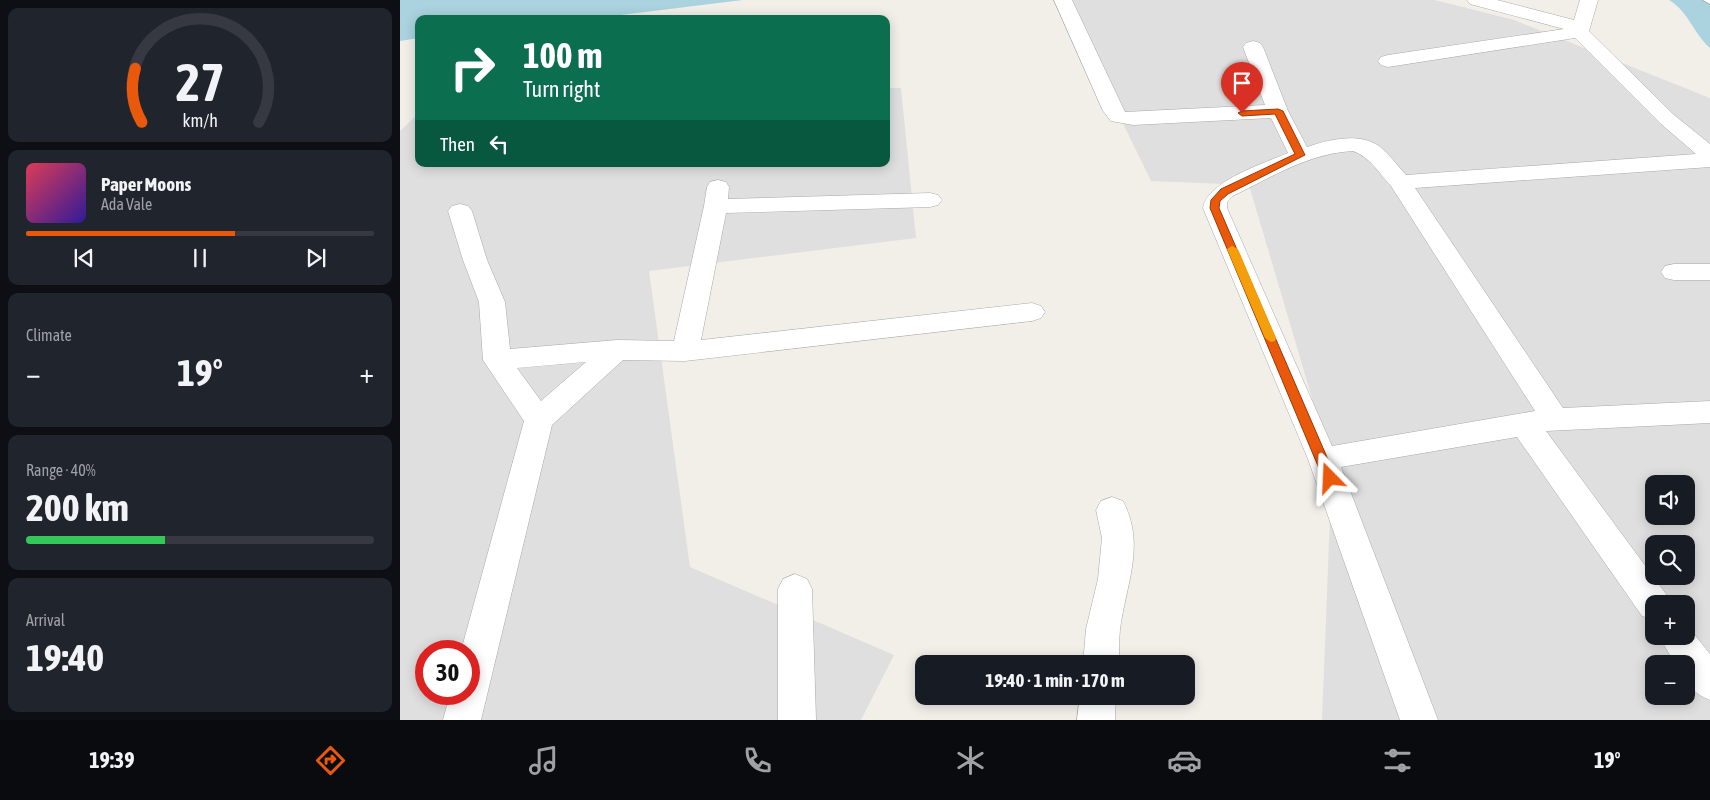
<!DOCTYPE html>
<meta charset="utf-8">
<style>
:root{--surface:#171b24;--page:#20242c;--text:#f1f3f6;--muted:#9ea1a6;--line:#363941;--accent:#ea580c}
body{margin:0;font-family:"Asap Condensed",sans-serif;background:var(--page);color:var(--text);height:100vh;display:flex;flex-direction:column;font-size:19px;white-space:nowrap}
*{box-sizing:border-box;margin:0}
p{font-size:16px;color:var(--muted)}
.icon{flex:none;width:28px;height:28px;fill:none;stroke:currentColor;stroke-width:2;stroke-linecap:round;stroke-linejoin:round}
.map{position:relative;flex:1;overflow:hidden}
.panel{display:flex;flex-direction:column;gap:8px;padding:8px;background:#0d0f14;width:400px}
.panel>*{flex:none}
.guide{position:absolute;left:15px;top:15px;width:475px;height:152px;border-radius:10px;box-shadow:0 2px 12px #0003;background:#0b6e4f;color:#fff;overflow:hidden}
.controls{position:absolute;left:1245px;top:475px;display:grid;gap:10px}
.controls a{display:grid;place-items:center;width:50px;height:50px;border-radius:10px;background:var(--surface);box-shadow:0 2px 12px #0003;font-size:25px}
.speed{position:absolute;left:15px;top:640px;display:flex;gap:10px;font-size:25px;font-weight:700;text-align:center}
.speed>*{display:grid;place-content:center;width:65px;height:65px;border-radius:50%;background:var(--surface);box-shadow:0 2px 12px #0003;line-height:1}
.speed .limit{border:8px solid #d22;background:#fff;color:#111}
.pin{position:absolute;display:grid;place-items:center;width:42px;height:42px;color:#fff;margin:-51px -21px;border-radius:50% 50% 50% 0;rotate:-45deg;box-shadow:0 0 5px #0007}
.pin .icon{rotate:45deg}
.me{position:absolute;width:55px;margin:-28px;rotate:339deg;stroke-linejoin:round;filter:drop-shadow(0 0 4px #0008)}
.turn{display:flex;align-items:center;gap:18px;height:105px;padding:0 25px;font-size:22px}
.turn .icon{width:65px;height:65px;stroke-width:2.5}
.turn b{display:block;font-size:35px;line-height:42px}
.then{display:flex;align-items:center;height:48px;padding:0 25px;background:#0003;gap:10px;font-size:19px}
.big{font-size:38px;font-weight:700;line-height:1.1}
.panel .widget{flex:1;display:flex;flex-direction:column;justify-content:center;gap:8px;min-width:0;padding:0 18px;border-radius:10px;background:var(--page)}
.panel .dial{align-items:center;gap:0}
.dial svg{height:130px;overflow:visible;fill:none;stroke:var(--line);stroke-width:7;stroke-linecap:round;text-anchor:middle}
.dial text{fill:var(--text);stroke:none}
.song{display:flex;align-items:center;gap:15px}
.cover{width:60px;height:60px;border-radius:8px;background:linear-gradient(135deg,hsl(350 70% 55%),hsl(250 70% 35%))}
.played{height:5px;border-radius:2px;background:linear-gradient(90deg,var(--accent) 60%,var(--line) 60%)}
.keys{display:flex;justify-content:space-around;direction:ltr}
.heat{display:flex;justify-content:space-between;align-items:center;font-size:28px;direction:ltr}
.charge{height:8px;border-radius:4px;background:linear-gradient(90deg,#34c759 40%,var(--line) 0)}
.trip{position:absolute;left:515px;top:655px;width:280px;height:50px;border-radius:10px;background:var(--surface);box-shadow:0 2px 12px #0003;font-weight:700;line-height:50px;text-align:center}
.dock{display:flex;height:80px;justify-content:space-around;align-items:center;background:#090b0e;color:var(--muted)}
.dock .icon{width:35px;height:35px}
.dock .active{color:var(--accent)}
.dock b{font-size:22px;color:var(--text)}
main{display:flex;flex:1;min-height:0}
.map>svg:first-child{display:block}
</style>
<main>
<section class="panel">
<div class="widget dial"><svg viewBox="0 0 100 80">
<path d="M14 69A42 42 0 1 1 86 69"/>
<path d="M14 69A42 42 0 0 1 10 36" stroke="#ea580c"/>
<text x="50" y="56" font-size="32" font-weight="700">27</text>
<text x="50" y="72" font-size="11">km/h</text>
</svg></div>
<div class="widget">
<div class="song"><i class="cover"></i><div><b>Paper Moons</b><p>Ada Vale</p></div></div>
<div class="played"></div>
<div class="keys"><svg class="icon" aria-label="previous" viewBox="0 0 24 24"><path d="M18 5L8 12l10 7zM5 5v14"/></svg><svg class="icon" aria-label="pause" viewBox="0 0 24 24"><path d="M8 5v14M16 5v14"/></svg><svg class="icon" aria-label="next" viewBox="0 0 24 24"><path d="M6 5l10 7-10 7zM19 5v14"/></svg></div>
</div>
<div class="widget"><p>Climate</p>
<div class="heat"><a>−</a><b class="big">19°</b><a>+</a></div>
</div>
<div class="widget"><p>Range · 40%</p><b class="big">200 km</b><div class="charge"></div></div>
<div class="widget"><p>Arrival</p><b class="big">19:40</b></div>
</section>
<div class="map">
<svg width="1310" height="720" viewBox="0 0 1310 720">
<rect width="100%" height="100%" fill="#f2efe9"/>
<path fill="#e0dfdf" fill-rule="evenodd" d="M663,0H1035L1114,20L1310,98V720H922L932,466L849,185L751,181ZM1254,484H1286V516H1254ZM1254,544H1286V576H1254ZM1254,604H1286V636H1254ZM1254,664H1286V696H1254Z
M486,88H501L516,238L249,271L290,567L494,655L461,720H0V131L19,113V164H486ZM26,651H69V694H26Z"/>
<path fill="#aad3df" d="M0,0H343L188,19H19V38L0,41Z
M1269,0H1310V48C1293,33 1289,12 1269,0Z"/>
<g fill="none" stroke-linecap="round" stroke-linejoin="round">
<g stroke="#a9a9a9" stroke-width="2">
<path id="service" d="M1303,0H1310V4Z"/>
</g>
<g stroke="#a9a9a9" stroke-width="1">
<path id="minor" d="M654,0H672L725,112L865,105L843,47L846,43L853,41L860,43L863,47L888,111L907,147C928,140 958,132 979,146C989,154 997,165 1006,175L1296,154L1260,123L1175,38L988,67L981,65L978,61L981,57L988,55L1164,29L1070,4L1067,0H1097L1174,20L1180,0H1198L1189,31L1274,115L1310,144V167L1015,188L1163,408L1310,401V423L1146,431L1266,594L1270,604H1254V620L1242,616L1117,437L941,467L1038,720H1000L908,459L803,208C807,181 865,163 888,153L871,118L733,125L711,121L703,111ZM953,151C970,157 979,173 991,186L1135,411L932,446L827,208V202L833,196C871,177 910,153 953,151Z
M318,180L326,182L329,187L328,199L530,193L538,195L542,200L538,205L530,207L326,213L301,340L632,303L641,306L645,312L641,318L632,321L285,361L223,360L152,425L81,720H43L50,694H69V651H61L124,421L83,360L79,302L63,260L48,211L52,206L60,204L68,206L72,211L87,260L105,302L110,349L217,340L274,341L304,206L307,187L310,182ZM186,362L141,401L117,368Z
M1274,264H1310V280H1274L1265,278L1261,272L1265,266Z
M712,497L723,501C746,545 726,584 720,629C719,640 719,652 719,664H683L686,629L698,579L702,538L696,510L701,501Z
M395,574L407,579L412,589L416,720H378V589L383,579Z
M1286,624L1310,654V700C1291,692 1286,684 1286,664H1275L1259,636H1286Z
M680,696H716L715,720H677Z"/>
</g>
<use href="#service" fill="#fff" fill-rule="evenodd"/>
<use href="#minor" fill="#fff" fill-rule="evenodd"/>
</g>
<path fill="#ea580c" stroke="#983908" d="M878,109L883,111L905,155L828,194L820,201L819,208L936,478L934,481H925L923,478L810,208L811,200L821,189L895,154L875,114L842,116L838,113L842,111Z"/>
<path fill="#f59e0b" d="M832,246L838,249L876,338L875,341L871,342L865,338L827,249Z"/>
</svg>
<div class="controls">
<a><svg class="icon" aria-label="sound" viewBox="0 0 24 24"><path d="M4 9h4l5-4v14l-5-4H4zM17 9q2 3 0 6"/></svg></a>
<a><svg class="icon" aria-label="search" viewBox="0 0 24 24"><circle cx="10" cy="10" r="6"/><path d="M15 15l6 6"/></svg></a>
<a>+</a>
<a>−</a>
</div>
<div class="speed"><div class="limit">30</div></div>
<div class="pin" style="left:842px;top:113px;background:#d93025"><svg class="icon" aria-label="arrive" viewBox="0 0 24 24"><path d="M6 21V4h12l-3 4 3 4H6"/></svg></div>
<svg class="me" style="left:930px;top:478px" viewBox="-20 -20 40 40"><path d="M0-17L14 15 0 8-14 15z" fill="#ea580c" stroke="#fff" stroke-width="4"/></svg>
<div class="trip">19:40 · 1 min · 170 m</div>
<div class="guide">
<div class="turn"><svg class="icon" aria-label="right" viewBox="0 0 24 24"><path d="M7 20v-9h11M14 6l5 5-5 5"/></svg><div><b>100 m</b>Turn right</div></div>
<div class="then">Then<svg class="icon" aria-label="left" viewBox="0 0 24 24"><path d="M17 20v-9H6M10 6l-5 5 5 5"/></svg></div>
</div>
</div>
</main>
<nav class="dock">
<b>19:39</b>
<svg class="icon active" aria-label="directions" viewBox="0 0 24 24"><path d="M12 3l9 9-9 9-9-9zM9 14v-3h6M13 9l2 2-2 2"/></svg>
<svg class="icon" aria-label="music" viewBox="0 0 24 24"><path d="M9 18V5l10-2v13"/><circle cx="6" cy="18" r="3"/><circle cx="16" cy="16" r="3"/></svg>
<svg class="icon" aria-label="phone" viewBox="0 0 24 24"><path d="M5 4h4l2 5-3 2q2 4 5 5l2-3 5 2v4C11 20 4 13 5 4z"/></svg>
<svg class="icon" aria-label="climate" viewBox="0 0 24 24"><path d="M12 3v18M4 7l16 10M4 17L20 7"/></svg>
<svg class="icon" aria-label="car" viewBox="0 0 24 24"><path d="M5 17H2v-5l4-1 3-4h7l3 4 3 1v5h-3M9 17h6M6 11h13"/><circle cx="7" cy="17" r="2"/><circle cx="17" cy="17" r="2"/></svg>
<svg class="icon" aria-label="filters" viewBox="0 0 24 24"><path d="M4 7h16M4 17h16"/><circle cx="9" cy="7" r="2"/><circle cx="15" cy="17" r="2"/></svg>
<b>19°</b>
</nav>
